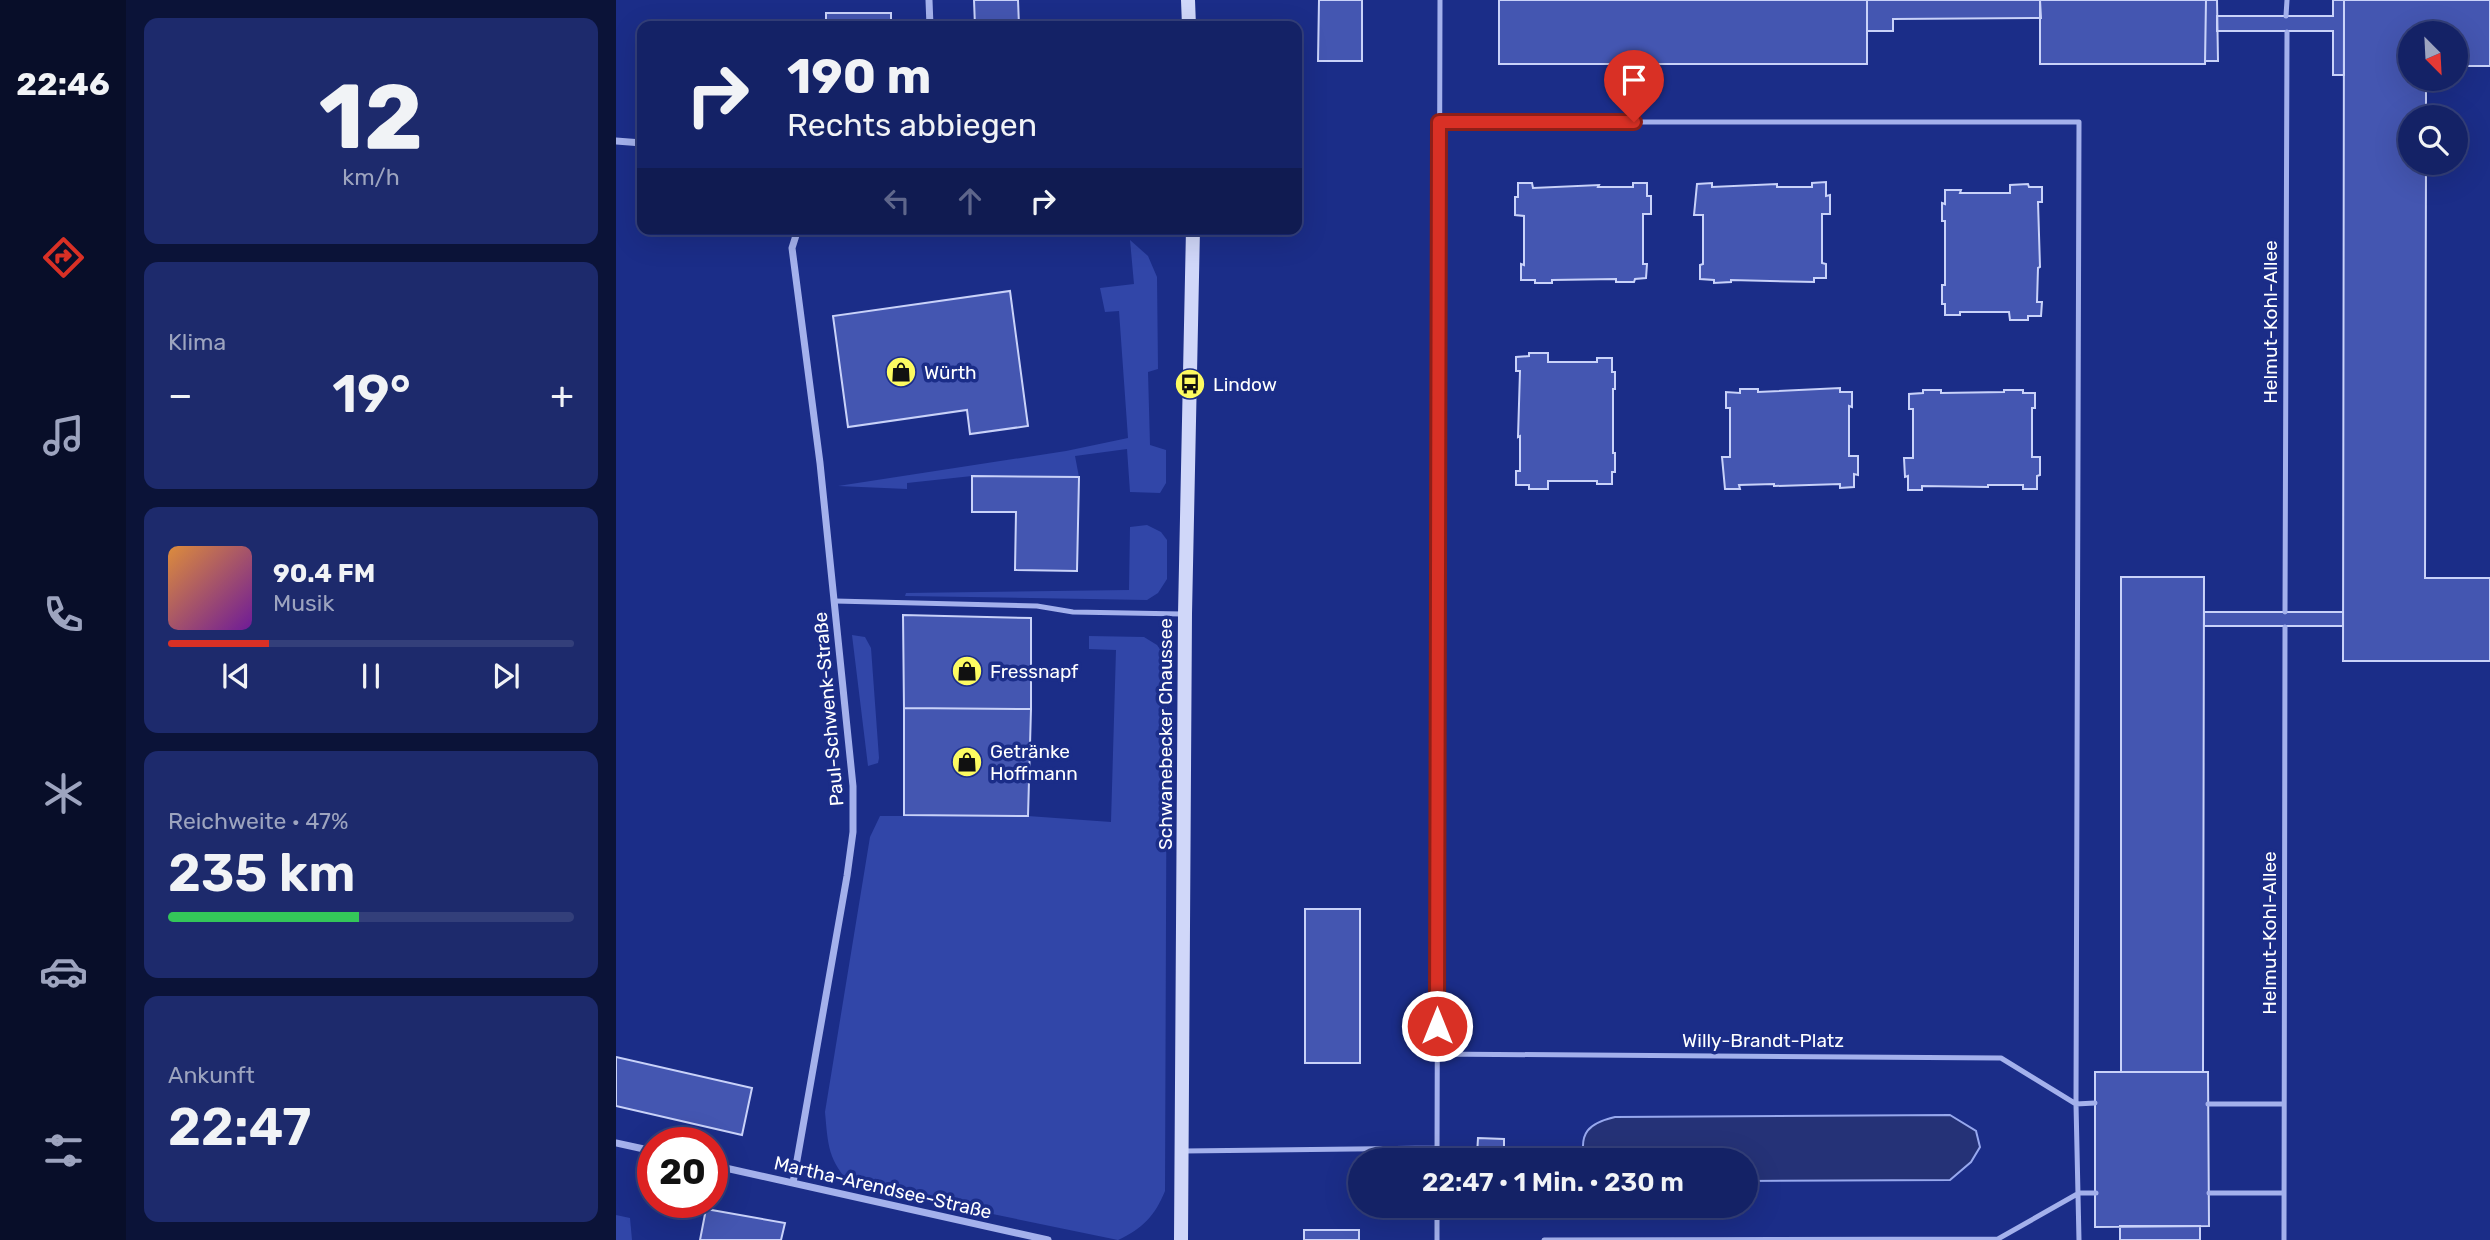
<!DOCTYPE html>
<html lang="de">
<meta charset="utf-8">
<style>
:root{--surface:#142266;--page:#1d2a6c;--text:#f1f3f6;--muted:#9da4bf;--line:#333f7a;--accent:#d93025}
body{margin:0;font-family:Rubik,sans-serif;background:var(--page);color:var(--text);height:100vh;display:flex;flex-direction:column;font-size:26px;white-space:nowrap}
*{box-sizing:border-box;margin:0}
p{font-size:23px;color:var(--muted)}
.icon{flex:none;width:38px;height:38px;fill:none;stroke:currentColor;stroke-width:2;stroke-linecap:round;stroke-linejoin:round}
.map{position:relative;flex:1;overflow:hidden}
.drawer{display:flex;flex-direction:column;gap:18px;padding:18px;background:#0b1338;width:490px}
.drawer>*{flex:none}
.banner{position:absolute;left:21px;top:21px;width:665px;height:214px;border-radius:14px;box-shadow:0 7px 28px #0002,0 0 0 2px var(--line);background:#142266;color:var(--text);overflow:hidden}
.needle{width:46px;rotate:156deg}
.fabs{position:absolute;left:1782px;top:21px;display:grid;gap:14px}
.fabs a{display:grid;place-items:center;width:70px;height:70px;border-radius:50%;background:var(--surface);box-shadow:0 7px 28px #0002,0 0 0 2px var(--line);font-size:35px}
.speed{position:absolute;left:21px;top:1127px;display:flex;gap:14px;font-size:35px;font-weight:700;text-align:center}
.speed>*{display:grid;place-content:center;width:91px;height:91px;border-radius:50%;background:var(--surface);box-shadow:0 7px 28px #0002,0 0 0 2px var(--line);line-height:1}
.speed .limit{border:10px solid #d22;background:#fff;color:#111}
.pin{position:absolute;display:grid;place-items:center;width:60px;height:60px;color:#fff;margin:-72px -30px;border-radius:50% 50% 50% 0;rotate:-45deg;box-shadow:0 0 7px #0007}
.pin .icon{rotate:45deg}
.me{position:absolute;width:77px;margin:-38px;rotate:0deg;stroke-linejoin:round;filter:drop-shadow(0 0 5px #0008)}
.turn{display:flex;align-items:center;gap:24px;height:147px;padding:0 35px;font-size:32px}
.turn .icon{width:91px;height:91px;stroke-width:2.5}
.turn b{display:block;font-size:49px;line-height:60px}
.lanes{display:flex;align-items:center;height:66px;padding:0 35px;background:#0003;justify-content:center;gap:35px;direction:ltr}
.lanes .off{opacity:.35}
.big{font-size:52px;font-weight:600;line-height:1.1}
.drawer .tile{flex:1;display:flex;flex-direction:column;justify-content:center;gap:10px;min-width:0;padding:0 24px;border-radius:14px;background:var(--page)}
.drawer .dial{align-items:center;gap:0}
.dial b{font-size:91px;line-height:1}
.song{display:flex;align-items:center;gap:21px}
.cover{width:84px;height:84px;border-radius:10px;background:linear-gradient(135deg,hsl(30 70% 55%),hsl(280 70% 35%))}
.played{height:7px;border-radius:4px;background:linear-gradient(90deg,var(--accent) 25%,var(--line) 25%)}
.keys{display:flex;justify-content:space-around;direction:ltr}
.heat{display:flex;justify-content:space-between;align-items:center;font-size:38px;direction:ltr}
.charge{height:10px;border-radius:5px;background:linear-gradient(90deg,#34c759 47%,var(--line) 0)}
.trip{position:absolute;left:732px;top:1148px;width:410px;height:70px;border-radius:35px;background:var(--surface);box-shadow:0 7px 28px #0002,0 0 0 2px var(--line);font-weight:600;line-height:70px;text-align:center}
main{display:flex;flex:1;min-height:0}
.tab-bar{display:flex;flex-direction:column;width:126px;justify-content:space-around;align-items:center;background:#080e29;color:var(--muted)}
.tab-bar .icon{width:49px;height:49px}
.tab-bar .current{color:var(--accent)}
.tab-bar b{font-size:32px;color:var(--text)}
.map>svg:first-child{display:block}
</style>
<main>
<nav class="tab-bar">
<b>22:46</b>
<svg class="icon current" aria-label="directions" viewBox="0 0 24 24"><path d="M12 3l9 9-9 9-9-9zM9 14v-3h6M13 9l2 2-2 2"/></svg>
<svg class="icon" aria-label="music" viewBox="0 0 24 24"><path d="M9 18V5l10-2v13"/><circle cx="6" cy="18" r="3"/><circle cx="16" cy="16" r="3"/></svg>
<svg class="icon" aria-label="phone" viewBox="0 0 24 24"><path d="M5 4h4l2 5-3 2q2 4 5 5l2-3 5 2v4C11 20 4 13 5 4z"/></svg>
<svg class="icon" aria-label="climate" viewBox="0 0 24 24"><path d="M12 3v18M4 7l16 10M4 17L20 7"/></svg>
<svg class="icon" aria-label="car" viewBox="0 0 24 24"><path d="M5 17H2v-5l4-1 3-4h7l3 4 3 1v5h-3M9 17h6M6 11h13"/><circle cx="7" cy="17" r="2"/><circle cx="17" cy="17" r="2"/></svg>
<svg class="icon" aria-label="filters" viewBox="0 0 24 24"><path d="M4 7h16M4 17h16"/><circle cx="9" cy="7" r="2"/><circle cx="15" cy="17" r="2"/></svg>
</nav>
<section class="drawer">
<div class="tile dial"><b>12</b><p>km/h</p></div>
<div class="tile"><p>Klima</p>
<div class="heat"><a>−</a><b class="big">19°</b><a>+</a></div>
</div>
<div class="tile">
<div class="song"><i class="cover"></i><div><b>90.4 FM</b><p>Musik</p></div></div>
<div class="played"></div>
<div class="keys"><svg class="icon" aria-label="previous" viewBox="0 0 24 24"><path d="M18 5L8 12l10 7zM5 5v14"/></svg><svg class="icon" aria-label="pause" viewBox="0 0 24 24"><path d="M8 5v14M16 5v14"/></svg><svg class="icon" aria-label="next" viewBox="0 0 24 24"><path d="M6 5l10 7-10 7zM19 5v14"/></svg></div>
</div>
<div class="tile"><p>Reichweite · 47%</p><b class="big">235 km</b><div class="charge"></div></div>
<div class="tile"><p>Ankunft</p><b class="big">22:47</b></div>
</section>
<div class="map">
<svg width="1874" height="1240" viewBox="0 0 1874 1240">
<rect width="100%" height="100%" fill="#1b2d88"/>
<path fill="#3146a8" d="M514,240L532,256L541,277L542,369L532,372L534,445L550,450V483L544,493L514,492L511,449L459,456L463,477L356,476L291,483V489L222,486L450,451L512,438L503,311L489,312L484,288L518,284Z
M531,525L545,532L551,540V579L542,593L531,600L289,596L290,593L513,590L514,527Z
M236,635L249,637L255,648L263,758L262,763L252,766Z
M473,636L528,637L541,645L551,659L549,1191C539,1216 526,1229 502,1240L236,1185C212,1161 212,1145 209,1112L254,837L264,816H412L495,822L500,650L473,649Z
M0,1215L14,1218L16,1240H0Z"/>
<path fill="#253277" stroke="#97a8ee" stroke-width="2" d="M1334,1115L1360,1131L1364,1147L1355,1162L1334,1180L1129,1181V1160H969C962,1133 973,1123 999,1117Z"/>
<path fill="#4456b1" stroke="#c9d2f9" stroke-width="2" d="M358,0H402L403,26H359Z
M703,0H746V61H702Z
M883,0H1251V64H883Z
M1251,0H1424L1425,18L1277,19V31H1251Z
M1424,0H1590L1589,64H1424Z
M1590,0H1601L1602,61H1589Z
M1717,0H1728V75H1717V31H1601V16H1717Z
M1728,0H1874V66H1839V33H1794V79H1810V117H1794V163H1810L1809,578H1874V661H1727Z
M210,13H275V26H210Z
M1210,182V196L1214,195V214H1206V263L1210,264V278H1198V282L1115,280V282L1098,283V280L1084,279V265L1087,264V215H1078L1081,184L1096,183V187L1161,184V187H1196V183Z
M902,183H916L917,188L983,185L982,187H1017V183H1031V196H1035V214H1027V264H1031L1030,278L1019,279L1018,282H1000V279L936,280V283H919V280H905V264L908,265V216L899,215V197H902Z
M1412,184L1413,187H1426V202H1422L1424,267L1422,268L1421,302H1426L1425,316H1412V320H1394L1393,312H1344V315H1329V304H1326V285H1329V221H1326V203L1329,204V190H1345L1344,193H1394V185Z
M394,291L412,426L354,434L351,410L232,427L217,316Z
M913,353H932V362H981V358H996V372H999V389H997V453H999V472H996V484H981V481H932V489H913V485H900V471H904V436L902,437L904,371H900V357L913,356Z
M1224,388V392H1236V407L1233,406V456H1242V475L1238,474V487L1224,488V484L1158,486V484L1123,485L1124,489H1109L1106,457H1114V408H1110V392L1124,393V389H1142V392Z
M1307,390H1325V393L1388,392V390H1407V393H1419V408H1416V457H1424V475L1421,476V489H1407V485H1372V487L1306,486V490H1292V476L1289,477L1288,458H1297V409H1293V394L1307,393Z
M356,476L463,477L461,571L399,570L400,512H356Z
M1505,577H1588L1587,1072H1505Z
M1588,612H1727V626H1588Z
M287,615L415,618V709L288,708Z
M288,708L415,709L412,816L288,815Z
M689,909H744V1063H689Z
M0,1057L136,1088L126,1135L0,1106Z
M1479,1072H1592L1593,1226L1479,1227Z
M862,1138L888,1139V1155H861Z
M90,1209L169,1223L165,1240H84Z
M1504,1226H1584V1240H1504Z
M688,1230H743V1240H688Z"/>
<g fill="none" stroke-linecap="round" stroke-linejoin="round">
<path stroke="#a4b1ec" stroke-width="5" d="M1670,16L1671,0
M823,122H1463L1460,1104L1463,1240
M219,601L421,606L457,612L566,614
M1669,612L1671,32
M821,1054L1385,1058L1460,1104
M1460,1104L1479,1103
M1592,1104H1668
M568,1151L821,1148
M821,1160L824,0
M1463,1193H1480
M1593,1193H1668
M821,1206V1240
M928,1240L1382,1239L1463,1193
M1668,1240L1669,627"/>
<path stroke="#a4b1ec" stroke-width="7" d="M313,0L314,26
M0,141L26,143
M0,1143L37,1151
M96,1165L432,1240
M177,1183L231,876L237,832V786L204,463L176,248L182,229"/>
<path stroke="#d0d7f9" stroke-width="14" d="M572,0L573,26
M565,1240L569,614L577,229"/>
</g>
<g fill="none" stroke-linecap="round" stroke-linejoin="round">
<g stroke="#8d1f18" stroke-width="18">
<path id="route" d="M821,1026L823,122H1018"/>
</g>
<use href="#route" stroke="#d93025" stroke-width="12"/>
</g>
<defs>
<g id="shop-disc" transform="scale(1.575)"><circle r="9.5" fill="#fdfb61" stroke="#1b2d88"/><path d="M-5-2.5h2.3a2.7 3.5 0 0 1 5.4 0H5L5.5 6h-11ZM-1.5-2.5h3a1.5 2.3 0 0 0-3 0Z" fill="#111"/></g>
<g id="bus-disc" transform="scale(1.575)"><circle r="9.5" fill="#fdfb61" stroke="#1b2d88"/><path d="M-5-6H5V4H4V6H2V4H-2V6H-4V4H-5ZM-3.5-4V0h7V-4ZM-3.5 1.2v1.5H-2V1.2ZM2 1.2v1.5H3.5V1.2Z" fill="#111"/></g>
</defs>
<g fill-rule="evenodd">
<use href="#shop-disc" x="285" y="372"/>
<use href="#bus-disc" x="574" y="384"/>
<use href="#shop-disc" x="351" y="671"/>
<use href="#shop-disc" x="351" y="762"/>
</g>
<g text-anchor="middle" stroke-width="7" stroke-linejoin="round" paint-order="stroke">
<g font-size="19" fill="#fff" stroke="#1b2d88">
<text transform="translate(1654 322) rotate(-90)" y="7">Helmut-Kohl-Allee</text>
<text transform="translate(212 709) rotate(-95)" y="7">Paul-Schwenk-Straße</text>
<text transform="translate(549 734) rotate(-90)" y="7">Schwanebecker Chaussee</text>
<text transform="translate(1653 933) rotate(-90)" y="7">Helmut-Kohl-Allee</text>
<text x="1147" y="1047">Willy-Brandt-Platz</text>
<text transform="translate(267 1187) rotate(13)" y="7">Martha-Arendsee-Straße</text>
</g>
<g font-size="19" fill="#fff" stroke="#1b2d88" text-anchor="start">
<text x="308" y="379">Würth</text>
<text x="597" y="391">Lindow</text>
<text x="374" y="678">Fressnapf</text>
<text x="374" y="758">Getränke<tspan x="374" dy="22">Hoffmann</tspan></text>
</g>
</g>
</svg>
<div class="fabs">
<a><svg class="needle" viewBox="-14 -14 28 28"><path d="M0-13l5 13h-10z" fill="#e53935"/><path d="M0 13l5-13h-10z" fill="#9da4bf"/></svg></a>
<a><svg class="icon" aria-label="search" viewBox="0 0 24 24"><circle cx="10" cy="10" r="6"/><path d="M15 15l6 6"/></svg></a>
</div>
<div class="speed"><div class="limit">20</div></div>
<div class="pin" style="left:1018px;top:122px;background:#d93025"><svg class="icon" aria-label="arrive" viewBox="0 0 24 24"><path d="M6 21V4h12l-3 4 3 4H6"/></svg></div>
<svg class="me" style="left:821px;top:1026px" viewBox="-20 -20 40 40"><circle r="17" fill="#d93025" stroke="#fff" stroke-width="3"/><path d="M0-11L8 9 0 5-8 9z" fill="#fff"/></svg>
<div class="trip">22:47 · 1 Min. · 230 m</div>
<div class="banner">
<div class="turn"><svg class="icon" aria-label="right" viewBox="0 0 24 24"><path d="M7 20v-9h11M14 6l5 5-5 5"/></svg><div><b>190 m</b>Rechts abbiegen</div></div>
<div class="lanes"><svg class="icon off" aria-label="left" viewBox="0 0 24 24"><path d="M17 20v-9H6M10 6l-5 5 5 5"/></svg><svg class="icon off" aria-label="ahead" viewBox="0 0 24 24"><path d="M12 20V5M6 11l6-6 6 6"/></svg><svg class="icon" aria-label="right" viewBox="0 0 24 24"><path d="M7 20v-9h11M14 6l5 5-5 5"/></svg></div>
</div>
</div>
</main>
